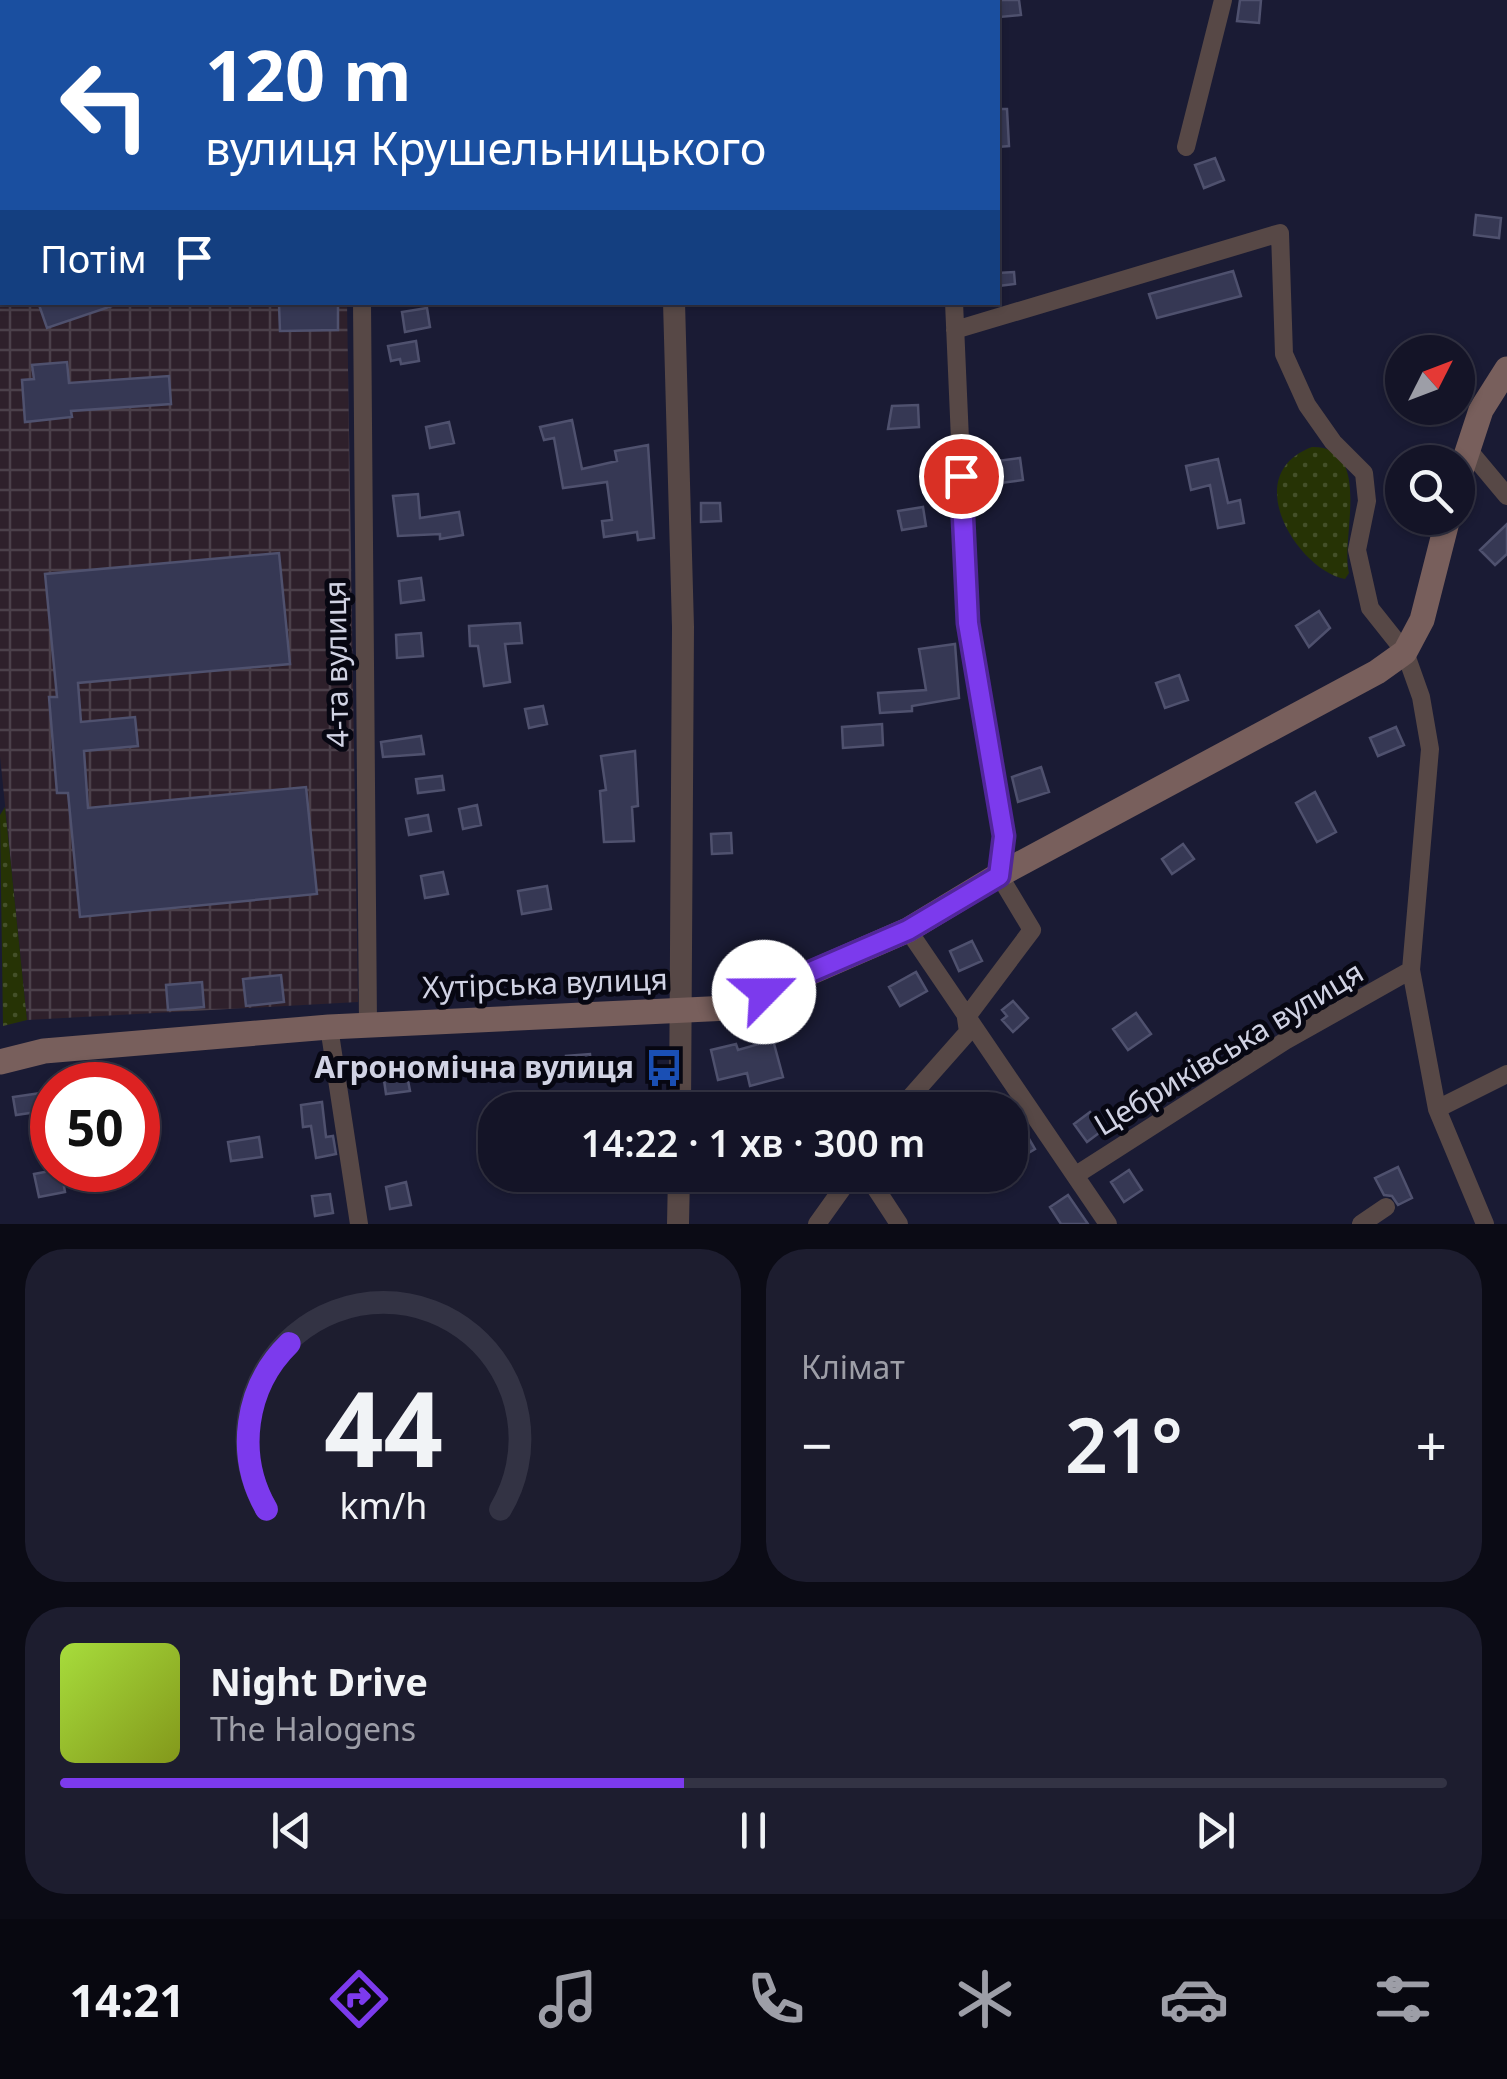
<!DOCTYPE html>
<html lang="uk">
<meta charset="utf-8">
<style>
:root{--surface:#141427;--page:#1d1d2f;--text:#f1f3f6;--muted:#9d9ea7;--line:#334;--accent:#7c3aed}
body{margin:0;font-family:"Noto Sans",sans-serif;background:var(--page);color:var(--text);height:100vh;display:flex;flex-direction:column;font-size:38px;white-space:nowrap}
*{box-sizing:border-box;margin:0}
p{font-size:32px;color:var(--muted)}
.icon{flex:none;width:55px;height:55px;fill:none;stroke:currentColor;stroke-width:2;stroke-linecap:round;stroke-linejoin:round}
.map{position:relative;height:1224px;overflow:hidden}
.sheet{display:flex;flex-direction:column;gap:25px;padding:25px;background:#0b0b15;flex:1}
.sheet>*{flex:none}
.banner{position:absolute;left:0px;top:0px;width:1000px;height:305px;box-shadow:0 2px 8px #0004,0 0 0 2px var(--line);background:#1a4fa0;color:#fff;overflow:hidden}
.needle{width:65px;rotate:48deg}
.buttons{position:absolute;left:1385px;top:335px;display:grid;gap:20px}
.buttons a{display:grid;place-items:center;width:90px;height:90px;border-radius:50%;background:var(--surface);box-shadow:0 2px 8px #0004,0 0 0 2px var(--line);font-size:50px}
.speed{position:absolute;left:30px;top:1062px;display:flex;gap:20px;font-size:50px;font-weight:700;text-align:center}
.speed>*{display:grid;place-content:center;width:130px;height:130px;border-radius:50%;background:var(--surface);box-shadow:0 2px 8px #0004,0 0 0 2px var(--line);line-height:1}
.speed .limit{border:15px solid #d22;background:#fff;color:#111}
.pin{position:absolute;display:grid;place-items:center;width:85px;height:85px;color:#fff;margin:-42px;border:5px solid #fff;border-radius:50%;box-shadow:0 2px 10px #0007}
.me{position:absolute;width:110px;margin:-55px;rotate:67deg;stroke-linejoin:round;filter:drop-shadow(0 0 8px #0008)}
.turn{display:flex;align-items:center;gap:35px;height:210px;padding:0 40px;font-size:45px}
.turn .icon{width:130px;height:130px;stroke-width:2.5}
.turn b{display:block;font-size:70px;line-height:85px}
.then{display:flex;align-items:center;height:95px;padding:0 40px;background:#0003;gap:20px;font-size:38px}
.big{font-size:75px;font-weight:600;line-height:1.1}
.sheet .card{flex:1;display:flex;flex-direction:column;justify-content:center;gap:15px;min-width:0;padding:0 35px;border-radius:40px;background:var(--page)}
.sheet .dial{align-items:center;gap:0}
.dial svg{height:260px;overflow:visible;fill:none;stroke:var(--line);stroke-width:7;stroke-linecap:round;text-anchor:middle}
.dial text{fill:var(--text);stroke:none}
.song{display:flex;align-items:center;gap:30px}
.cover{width:120px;height:120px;border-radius:15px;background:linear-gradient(135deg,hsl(80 70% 55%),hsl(70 70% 35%))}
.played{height:10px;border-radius:5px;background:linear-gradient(90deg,var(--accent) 45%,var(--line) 45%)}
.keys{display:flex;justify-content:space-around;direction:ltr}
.heat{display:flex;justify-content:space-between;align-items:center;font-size:55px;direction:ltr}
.sheet .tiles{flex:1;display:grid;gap:25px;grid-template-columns:1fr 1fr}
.card:last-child{grid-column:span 2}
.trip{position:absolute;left:478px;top:1092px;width:550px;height:100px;border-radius:40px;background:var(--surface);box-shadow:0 2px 8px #0004,0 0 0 2px var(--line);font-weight:600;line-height:100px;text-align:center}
.menu{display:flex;height:160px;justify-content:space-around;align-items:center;background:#080810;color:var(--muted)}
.menu .icon{width:70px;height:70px}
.menu .active{color:var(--accent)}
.menu b{font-size:45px;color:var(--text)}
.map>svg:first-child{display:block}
</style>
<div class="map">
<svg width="1507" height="1224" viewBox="0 0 1507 1224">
<defs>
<pattern id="industrial-grid" width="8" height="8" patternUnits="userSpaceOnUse" patternTransform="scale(2.5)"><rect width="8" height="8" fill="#2e202b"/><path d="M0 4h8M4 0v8" fill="none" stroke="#4b404a"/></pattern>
<pattern id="grass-dots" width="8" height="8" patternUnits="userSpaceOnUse" patternTransform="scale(2.5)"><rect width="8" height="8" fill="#263305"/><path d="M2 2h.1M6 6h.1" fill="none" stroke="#445029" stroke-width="1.8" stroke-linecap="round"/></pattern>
</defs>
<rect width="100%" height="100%" fill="#1a1b34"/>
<path fill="url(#industrial-grid)" d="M0,0L300,2H2V302L347,303L358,1002L27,1020L0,756Z"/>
<path fill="url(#grass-dots)" d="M1312,447C1374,446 1340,539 1349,573L1345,579C1299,571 1237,475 1312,447Z
M5,807L27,1020L3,1026L0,815Z"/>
<path fill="#363854" stroke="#4f516e" stroke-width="2.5" d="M999,0H1019L1021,15L1000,17Z
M1240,0H1261L1259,23L1237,21Z
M998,109H1007L1009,146L998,147Z
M1215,158L1224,180L1204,188L1195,165Z
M1476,215L1501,218L1499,238L1474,235Z
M1233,271L1241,296L1157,318L1149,294Z
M1014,272L1015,284L998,286V273Z
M38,302H114L115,305L47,328Z
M329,302H338V330L280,331L279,304Z
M427,308L430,327L405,332L402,312Z
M416,341L419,361L401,364L400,359L391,361L388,346Z
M67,362L69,383L169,376L171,404L71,411L72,417L25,422L22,380L34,379L32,365Z
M918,405L919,427L888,429L892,406Z
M572,420L582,469L617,461L615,451L648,445L654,538L638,540L637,532L604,537L602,521L612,520L607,482L563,488L554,438L544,440L540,427Z
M449,422L454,443L430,448L426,427Z
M1020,458L1023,480L1000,483L997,461Z
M1218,459L1228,503L1240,500L1244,523L1218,528L1210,485L1191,490L1186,466Z
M418,494L420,518L459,512L463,535L440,539V534L398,536L393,496Z
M701,503H720L721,521L701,522Z
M923,507L926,526L902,530L898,511Z
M1507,524V554L1495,565L1480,550Z
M279,553L290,664L78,683L81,722L135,717L138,746L84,751L88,808L306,787L317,894L80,917L68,793H57L49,697H57L45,574Z
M421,578L424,600L401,603L399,581Z
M1319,611L1330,628L1309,647L1296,626Z
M520,623L522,643L505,644L510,682L484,686L478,646H470L469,626Z
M421,633L423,656L397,658L396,635Z
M955,644L959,698L912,706V711L880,713L878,693L926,690L919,649Z
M1179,675L1188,700L1165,708L1156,683Z
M543,706L547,724L529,728L525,709Z
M882,724L883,745L843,748L842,727Z
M1396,727L1404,745L1378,756L1370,738Z
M421,736L424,754L383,757L381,742Z
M635,751L638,806L632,807L634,841L604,842L600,791L606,790L601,756Z
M1041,767L1049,792L1018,802L1012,777Z
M442,776L444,790L418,793L416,779Z
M1315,792L1336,832L1317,842L1296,803Z
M477,805L481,825L463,829L459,809Z
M428,815L431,831L409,835L406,819Z
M731,833L732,853L712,854L711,834Z
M1183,844L1194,859L1172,874L1162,859Z
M443,872L448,894L425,898L421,876Z
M547,886L551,909L522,914L518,891Z
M972,941L982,961L959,971L950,951Z
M916,972L927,991L900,1006L889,987Z
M281,975L284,1002L246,1006L243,979Z
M202,982L204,1007L168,1010L166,985Z
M1013,1001L1028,1018L1013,1032L1002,1020L1007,1016L1002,1010Z
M1136,1013L1151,1034L1128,1050L1113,1029Z
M773,1040L783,1077L750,1086L747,1073L718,1080L711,1050L736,1044L738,1050Z
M590,1054L592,1078L568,1080L566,1056Z
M406,1070L410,1091L386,1094L383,1073Z
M41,1093L44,1111L16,1115L13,1097Z
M322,1102L326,1137L333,1136L336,1154L316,1158L311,1126L303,1127L301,1105Z
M1090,1112L1103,1130L1087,1142L1074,1124Z
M495,1130V1172L490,1173L481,1133Z
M1025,1132L1035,1149L1010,1164V1140Z
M259,1137L262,1157L231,1161L228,1142Z
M1398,1167L1412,1198L1398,1205L1392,1196L1384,1195L1375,1178Z
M55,1170H61L65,1192L39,1197L34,1174Z
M1129,1170L1142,1190L1124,1202L1111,1182Z
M725,1175H745L750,1183L734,1192Z
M406,1182L411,1205L390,1209L386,1187Z
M330,1194L333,1213L315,1216L312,1196Z
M1068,1195L1088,1224H1061L1050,1207Z"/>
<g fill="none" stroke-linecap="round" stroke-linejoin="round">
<path stroke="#574846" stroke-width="18" d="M308,0V2
M948,0V2
M1186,147L1223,0
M362,302L368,1024
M955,330L1280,233L1284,354L1307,405L1333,442L1364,473L1367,501L1357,550L1370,608L1405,652L1421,697L1430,749L1411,970L1437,1109L1485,1224
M1466,447L1507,496
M908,930L1108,1224
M329,1027L359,1224
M1437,1109L1507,1074
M899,1110L968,1032L966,1018L1032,930L999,875L1005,836L968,623L954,302
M867,1175L899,1224
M1076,1175L1285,1041L1411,970
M817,1224L852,1175
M1361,1224L1386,1207"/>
<path stroke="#574846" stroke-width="22" d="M680,2V0
M674,302L683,627L680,1110
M678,1224L679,1175"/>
<path stroke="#785f5c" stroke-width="25" d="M1458,480L1481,410L1507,369
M0,1062L44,1051L329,1027L729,1008L908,930L999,875L1377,672L1405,652L1422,620L1448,518"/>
</g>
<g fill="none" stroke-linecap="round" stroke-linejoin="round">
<g stroke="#51269a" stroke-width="25">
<path id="route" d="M764,992L908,930L999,876L1004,836L968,623L961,476"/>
</g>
<use href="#route" stroke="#7c3aed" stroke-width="18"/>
</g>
<defs>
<g id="bus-bare" transform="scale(3)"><path d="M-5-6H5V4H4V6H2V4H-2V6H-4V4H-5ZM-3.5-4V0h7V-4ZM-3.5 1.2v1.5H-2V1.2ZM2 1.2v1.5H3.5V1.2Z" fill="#1a4fb4" stroke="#070712" stroke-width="2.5" paint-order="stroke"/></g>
</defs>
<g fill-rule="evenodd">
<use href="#bus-bare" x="664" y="1068"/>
</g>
<g text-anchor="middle" stroke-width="10" stroke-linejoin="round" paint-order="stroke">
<g font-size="30" fill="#d0d2e3" stroke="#070712">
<text transform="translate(337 664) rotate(-91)" y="10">4-та вулиця</text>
<text transform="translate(545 984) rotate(-2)" y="10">Хутірська вулиця</text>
<text transform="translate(1229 1049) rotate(-31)" y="10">Цебриківська вулиця</text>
</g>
<g font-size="30" font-weight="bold" fill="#d0d2e3" stroke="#070712" text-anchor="end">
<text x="634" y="1078">Агрономічна вулиця</text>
</g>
</g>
</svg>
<div class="buttons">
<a><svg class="needle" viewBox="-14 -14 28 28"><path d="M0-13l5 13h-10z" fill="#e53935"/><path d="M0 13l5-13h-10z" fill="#9d9ea7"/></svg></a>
<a><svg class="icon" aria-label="search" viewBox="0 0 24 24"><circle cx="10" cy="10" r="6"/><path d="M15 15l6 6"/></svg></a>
</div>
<div class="speed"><div class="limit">50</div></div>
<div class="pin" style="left:961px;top:476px;background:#d93025"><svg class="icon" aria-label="arrive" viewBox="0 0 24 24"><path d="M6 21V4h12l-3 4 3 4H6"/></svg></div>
<svg class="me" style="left:764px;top:992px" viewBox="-20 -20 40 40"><circle r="19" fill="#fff"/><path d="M0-13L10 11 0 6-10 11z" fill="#7c3aed"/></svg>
<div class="trip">14:22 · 1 хв · 300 m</div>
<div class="banner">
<div class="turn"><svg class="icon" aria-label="left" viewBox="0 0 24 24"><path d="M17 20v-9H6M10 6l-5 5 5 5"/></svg><div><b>120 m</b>вулиця Крушельницького</div></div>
<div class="then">Потім<svg class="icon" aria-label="arrive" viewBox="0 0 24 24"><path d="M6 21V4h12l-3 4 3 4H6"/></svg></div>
</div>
</div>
<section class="sheet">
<div class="tiles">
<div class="card dial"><svg viewBox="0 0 100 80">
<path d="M14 69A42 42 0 1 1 86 69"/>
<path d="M14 69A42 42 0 0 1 21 18" stroke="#7c3aed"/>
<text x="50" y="56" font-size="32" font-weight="700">44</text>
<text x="50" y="72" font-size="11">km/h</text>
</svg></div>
<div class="card"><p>Клімат</p>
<div class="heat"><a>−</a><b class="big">21°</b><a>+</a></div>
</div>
<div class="card">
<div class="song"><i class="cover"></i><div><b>Night Drive</b><p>The Halogens</p></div></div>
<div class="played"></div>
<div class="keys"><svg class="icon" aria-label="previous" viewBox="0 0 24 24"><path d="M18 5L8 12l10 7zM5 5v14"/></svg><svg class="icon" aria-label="pause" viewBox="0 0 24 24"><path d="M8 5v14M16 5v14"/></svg><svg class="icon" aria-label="next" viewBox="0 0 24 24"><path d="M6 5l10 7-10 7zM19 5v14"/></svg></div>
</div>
</div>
</section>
<nav class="menu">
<b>14:21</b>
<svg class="icon active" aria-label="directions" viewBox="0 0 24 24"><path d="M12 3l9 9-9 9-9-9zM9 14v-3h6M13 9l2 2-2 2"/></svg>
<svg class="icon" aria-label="music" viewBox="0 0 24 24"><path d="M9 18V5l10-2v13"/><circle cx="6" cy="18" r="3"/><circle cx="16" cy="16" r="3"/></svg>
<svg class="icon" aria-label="phone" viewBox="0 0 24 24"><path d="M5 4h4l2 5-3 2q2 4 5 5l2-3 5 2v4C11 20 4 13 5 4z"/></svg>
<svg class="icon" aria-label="climate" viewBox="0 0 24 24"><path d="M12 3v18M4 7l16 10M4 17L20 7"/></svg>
<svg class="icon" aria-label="car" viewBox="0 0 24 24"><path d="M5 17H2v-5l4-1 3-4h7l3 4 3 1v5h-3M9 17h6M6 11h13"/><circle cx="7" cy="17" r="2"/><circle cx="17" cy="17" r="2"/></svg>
<svg class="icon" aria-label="filters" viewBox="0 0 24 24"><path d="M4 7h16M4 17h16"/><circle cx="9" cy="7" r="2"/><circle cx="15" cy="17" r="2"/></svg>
</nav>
